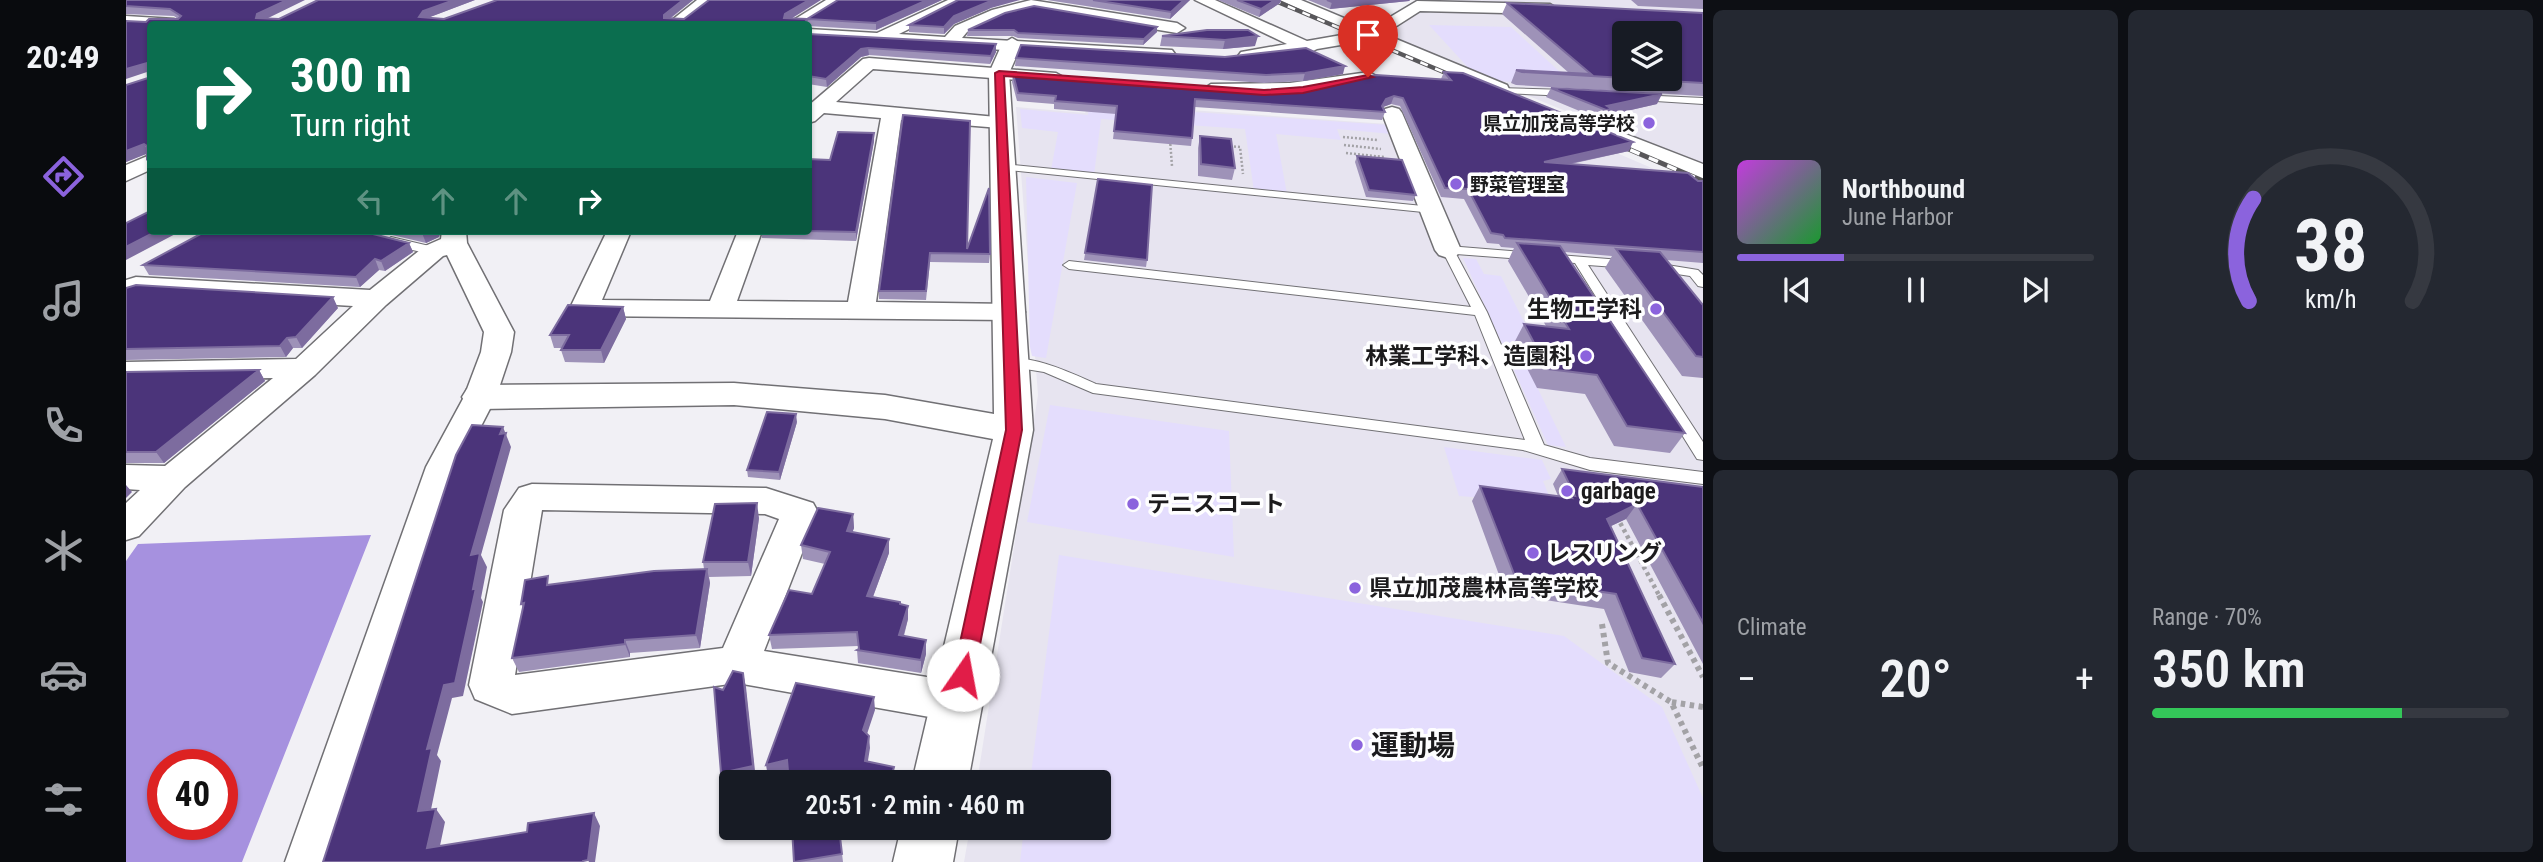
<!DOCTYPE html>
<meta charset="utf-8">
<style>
:root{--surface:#171b24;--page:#242831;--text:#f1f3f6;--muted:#9ea1a6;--line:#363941;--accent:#8b63dd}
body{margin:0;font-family:"Roboto Condensed","Noto Sans JP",sans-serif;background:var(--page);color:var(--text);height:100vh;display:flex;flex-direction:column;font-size:26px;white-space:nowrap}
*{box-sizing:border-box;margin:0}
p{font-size:23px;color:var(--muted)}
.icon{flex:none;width:38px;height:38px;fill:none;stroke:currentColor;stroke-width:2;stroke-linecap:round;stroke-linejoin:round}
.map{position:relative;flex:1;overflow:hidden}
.sheet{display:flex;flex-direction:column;gap:10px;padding:10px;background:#0d0f14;width:840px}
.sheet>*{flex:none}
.guide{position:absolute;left:21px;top:21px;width:665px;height:214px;border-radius:7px;box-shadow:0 2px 5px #0004;background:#0b6e4f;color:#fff;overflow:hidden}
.buttons{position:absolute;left:1486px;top:21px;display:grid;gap:14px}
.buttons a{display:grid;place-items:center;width:70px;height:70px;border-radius:7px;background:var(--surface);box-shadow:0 2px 5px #0004;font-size:35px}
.speed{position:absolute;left:21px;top:749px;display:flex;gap:14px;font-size:35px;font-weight:700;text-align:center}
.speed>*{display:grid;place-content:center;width:91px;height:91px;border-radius:50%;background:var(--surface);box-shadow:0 2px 5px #0004;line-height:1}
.speed .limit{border:10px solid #d22;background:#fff;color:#111}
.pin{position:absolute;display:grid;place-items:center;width:60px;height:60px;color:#fff;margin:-72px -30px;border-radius:50% 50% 50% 0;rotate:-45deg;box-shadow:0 0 7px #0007}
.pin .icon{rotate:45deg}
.me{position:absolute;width:77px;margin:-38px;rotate:12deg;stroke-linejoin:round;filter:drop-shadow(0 0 5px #0008)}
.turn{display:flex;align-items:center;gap:24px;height:147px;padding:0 28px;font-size:32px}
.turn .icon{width:91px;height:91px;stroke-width:2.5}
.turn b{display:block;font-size:49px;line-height:60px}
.lanes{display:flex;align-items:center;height:66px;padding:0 28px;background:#0003;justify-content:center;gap:35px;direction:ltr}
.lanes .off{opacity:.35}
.big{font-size:52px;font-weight:600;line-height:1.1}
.sheet .tile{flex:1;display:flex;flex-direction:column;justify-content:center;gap:10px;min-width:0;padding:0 24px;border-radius:10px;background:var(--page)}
.sheet .dial{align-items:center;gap:0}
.dial svg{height:182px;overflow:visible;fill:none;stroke:var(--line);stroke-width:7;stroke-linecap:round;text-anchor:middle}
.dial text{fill:var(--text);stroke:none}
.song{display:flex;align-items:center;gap:21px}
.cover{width:84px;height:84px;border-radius:10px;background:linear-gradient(135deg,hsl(290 70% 55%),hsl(130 70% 35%))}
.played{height:7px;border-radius:4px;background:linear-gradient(90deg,var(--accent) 30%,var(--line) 30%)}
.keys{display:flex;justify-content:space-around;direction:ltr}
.heat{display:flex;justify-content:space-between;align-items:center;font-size:38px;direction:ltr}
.charge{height:10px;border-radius:5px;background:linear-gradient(90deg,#34c759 70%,var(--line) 0)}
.sheet .tiles{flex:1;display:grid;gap:10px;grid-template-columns:repeat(2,1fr)}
.trip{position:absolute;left:593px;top:770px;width:392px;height:70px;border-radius:7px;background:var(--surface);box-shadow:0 2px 5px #0004;font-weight:600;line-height:70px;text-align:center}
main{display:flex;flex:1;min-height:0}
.tab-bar{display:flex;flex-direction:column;width:126px;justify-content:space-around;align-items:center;background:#090b0e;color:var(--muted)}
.tab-bar .icon{width:49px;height:49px}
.tab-bar .active{color:var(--accent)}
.tab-bar b{font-size:32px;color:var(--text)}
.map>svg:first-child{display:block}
</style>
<main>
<nav class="tab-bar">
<b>20:49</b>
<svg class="icon active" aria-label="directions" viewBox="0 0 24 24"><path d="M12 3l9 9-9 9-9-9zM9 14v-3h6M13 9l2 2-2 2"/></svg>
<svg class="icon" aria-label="music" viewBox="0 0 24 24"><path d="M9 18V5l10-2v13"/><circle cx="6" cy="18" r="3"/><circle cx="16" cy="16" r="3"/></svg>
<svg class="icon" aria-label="phone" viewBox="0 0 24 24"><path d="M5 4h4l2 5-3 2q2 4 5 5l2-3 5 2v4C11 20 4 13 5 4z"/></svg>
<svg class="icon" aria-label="climate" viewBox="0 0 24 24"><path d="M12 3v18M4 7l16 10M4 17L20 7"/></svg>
<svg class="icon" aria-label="car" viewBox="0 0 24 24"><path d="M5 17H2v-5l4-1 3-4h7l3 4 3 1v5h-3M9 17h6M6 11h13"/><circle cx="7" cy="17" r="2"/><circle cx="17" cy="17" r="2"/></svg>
<svg class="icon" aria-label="filters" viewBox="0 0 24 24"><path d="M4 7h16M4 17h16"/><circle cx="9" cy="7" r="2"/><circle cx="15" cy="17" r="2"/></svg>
</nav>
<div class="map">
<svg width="1577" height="862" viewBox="0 0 1577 862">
<rect width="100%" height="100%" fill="#f1f0f5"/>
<path fill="#e7e4f0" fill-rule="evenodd" d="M1285,0H1555L1577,6V13Z
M1307,8L1577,21V167L1258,37L1297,10ZM1498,33H1544V79H1498Z
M1257,82L1339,88L1577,190V862H838L844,828H973V782H851L912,395L890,107L959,113L964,103L1276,125Z"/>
<path fill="#e4ddfd" d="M1303,25L1385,27L1447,84L1366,81L1348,74Z
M963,105L1262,125L1266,134L1211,129L1215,140L1150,134L1161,194L1128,191L1119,129L975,119L968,175L925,170L932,132L896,128L894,109L962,115Z
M900,177L951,183L920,358L906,356L904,347Z
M1337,258L1350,259L1358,274L1375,276L1408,342L1389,341L1440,447L1422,445Z
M924,405L1103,431L1108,557L901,522Z
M1318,447L1416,460L1425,479L1417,481L1426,503L1333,496Z
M933,555L1438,636L1536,707L1577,798V862H894L898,828H973V782H904Z"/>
<path fill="#a691df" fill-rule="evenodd" d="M245,535L116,862H0V561L12,544ZM37,765H96V824H37Z"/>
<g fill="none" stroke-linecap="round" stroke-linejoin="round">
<g stroke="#717074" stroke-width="2">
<path id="service" d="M1372,88L1442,90L1446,93L1442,96L1375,93L1372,92Z
M1511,95L1577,98V104L1514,100L1511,99Z
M877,164L1307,207L1313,210L1307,213L873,169V165Z
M265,237L312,248L314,251L308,255L261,244L259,241Z
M1322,246L1507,261V267L1503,268L1462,265L1577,442V460L1571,459L1449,263L1330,254L1361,312L1418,445L1464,458L1577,472V484L1464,470L1397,450L967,393L918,372L887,367L880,363C896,349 952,376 970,384L1399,440L1349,315L943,269L937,265L943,261L1345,307L1316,250Z
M1529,263L1572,270L1577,275V287L1572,286L1564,276L1525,270V264Z"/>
</g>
<g stroke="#717074" stroke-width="3">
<path id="minor" d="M571,0H589L558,24H541Z
M700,0H719L680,24H661Z
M822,0H842L773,34L819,37L829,26L866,10L905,0L1051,23L1059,28L1051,33L907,9L878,16L841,32L836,38L1046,50L1049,54L1046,58L1040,59L682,39V29L751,33Z
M1069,0H1089L1181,41L1227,33L1154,0H1175L1244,29L1291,1L1424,4L1432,9L1424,14L1294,11L1258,34L1381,85L1383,89L1374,95L1244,40L1191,49L1183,53L1177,52L1121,61L1115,60L1112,56L1115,52L1161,44Z
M0,16L48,19L56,24H24V27L0,26Z
M743,58L930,73L939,78L930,83L747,69L710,102L881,118L884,122L881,126L874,128L775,120L750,302L885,304L895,306L899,312L895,318L885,320L458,316L448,314L444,308L481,231H505L476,300L584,301L612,231H636L611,301L722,302L755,118L698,113L689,121L682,123V106L737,59Z
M1243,72L1252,77L1249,81L1164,95L1085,96L1076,90L1085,84L1164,83Z
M1266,107L1273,109L1276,113L1335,250L1331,255L1322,258L1313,255L1309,250L1256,113L1259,109Z
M1466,121L1577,164V179L1459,131L1456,127L1459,123Z
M24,155V170L0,181V165Z
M316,231H340L341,243L388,332L385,352L370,397L334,467L211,862H159L300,467L338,397L355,352L358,332L321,255L317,256L260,305L189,375L59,487L13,536L0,540V503L14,490L0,489V465L39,466L147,378L0,380V362L170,359L227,306L16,293L0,300V280L10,277L244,290L299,246L315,239Z
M406,484L640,488L687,503L692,512L638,651L832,682L848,688L854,702L848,716L832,722L611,683L386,714L349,699L343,685L378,510L393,488ZM416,510L639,514L653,519L597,648L389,675Z"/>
</g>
<g stroke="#717074" stroke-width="3">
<path id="tertiary" d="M886,38L896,44L883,73L907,430L842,782H786L867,439L759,419L608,405L354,409L341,405L336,397L341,389L354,385L608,383L759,395L868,414L863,73L876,44Z
M775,828H833L827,862H767Z"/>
</g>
<path stroke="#a3a2a6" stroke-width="2.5" stroke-dasharray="2 2" stroke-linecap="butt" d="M1217,137L1251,140
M1044,140L1046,166
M1218,145L1255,149
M1100,146L1114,147L1117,174
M1220,153L1258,157"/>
<path stroke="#a3a2a6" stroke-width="4.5" stroke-dasharray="3.5 3.5" stroke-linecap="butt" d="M1491,517L1534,597"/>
<path stroke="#a3a2a6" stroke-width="6" stroke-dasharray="4.5 4.5" stroke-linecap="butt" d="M1533,595L1577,677
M1476,624L1482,663L1545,702
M1577,707L1545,702L1577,768"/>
<use href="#service" fill="#fff" fill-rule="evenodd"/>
<use href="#minor" fill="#fff" fill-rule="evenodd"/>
<use href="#tertiary" fill="#fff" fill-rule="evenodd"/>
<g stroke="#58575a" stroke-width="4.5">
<path id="rail-far1" d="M1147,0L1334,79"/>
</g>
<g stroke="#58575a" stroke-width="5">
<path id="rail" d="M1486,142L1577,181"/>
</g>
<use href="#rail-far1" stroke="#fefeff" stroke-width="2.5" stroke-dasharray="8" stroke-linecap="butt"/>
<use href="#rail" stroke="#fefeff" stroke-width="3.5" stroke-dasharray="10" stroke-linecap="butt"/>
</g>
<path fill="#9e92b8" d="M0,0L140,19H153L349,0L301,18L318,19L371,0H567L544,19H681L712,0H816L750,30L682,26V24H24L21,153L0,162V85L22,78L20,22L52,19L48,16L0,14Z
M921,0H1064L1044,19Z
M1092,0H1155L1154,3L1133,17Z
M1182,0H1284L1283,1L1204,9Z
M1505,0H1577V9L1512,6Z
M1381,3L1577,13V96L1390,85L1385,83L1390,70L1443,73L1376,14Z
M865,8L828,24L818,34L783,32V25Z
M842,30L1031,32L1017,45L892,38L887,36H841Z
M1081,30L1129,46L1097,49L1034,46L1036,36Z
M682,34L870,52L864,64L743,55L735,57L701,87L682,84Z
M890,58L1217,74L1177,81L1138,83L889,66Z
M1318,72L1503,151L1445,164L1577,181V263L1540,260L1577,305V378L1556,376L1479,268L1486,256L1439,252L1559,433L1544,453L1488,446L1459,394L1411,388L1388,343L1398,324L1420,326L1382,261L1388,248L1375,247L1373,244L1361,243L1338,199L1315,197L1274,106L1265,104L1257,107L1259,112L1256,120L1069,107L1066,138L1065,146L987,139L990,114L928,109V104L891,101L886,82L887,74L1140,93L1179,91L1315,79Z
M1425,88L1531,104L1483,115L1481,119L1475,120L1420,97Z
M777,115L841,249L864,254L863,263L804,262L800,300L753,299V291Z
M1074,136L1109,168L1106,180L1072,176V148Z
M748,141L730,241L636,238L635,231H682L704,160Z
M1231,156L1290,195L1287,201L1240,197L1229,162Z
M972,179L1021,260L1020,267L958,260Z
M249,231H315L313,237L300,243Z
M342,231H361L354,235L343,233Z
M514,231H610L608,235Z
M283,243L287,252L259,271L253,270L234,287L23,275L17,265Z
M0,289L212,308L176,348H167L160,357L0,360Z
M497,307L500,319L478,363L439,362L435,350L436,348H428L424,335Z
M133,370L139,381L38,463H0V372Z
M671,422L654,480L622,477L621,470Z
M1436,469L1577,487V664L1500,519L1485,526L1549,664L1535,678L1503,672L1478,609L1380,594L1346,501L1354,486L1432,496L1427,484Z
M727,514L728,528L726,532L763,553L747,597L782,606V619L778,636L800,654L795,673L732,663L731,650H733L732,646L646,649L643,635L686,594L699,564L677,559L675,545Z
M633,518L625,576L583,577L584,583L574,648L504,653V657L393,672L386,658L397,608L395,604L425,585L578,569L577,562Z
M713,828L717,862H668Z"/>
<path fill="#7d6c9f" d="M161,0H179L134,22L130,18L131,14Z
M328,0H349L299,19L293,17L297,11Z
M557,0H567L539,22V24L538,15Z
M683,0H695L660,22L658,18L659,14Z
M801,0H816L750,30V23Z
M867,0H894L865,8L828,24L818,34V27L828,16Z
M1058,0H1064L1044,19L1045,12Z
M1149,0H1155L1154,3L1133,17L1135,9Z
M1224,0H1284L1283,1L1204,9L1206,2Z
M1031,27V32L1017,45L1018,39Z
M1132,36L1129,46L1097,49L1099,40Z
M870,44V52L864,64L865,56Z
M742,48L743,55L735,57L701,87L700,79L735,49Z
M21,63L24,71L0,79V69Z
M1219,66L1217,74L1177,81L1179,73Z
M1536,94L1531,104L1483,115L1481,119L1475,120L1481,106Z
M1268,96L1265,104L1257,107L1254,114L1260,99Z
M748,133V141L730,241V232Z
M1507,142L1503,151L1414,170L1418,162Z
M18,144L23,153L0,162V151Z
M31,231H55L0,260V247Z
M300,231H315L313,237L300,243L296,233Z
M353,231H361L354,235Z
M283,243L287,252L259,271L255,261Z
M249,259L253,270L234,287L230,277Z
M207,297L212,308L176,348L170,337Z
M497,307L500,319L478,363L475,350Z
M161,338L167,348L160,357L154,346Z
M133,370L139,381L38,463L30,452Z
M670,414L671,422L654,480L653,472Z
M377,427L385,447L355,555L361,567L355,598L357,602L337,696L326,698L311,755L315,761L302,824L292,811L301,749L318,685L347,589L345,555Z
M0,485L6,492L0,498Z
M631,503L633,518L625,576L622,562Z
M1511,504L1500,519L1470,533L1481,519Z
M727,514L728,528L722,545L721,531Z
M763,539V553L742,610L741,596Z
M581,569L584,583L574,648L570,635Z
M782,606V619L774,648L773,635Z
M499,640L504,653V657L499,644Z
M800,640V654L795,673V660Z
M617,673L620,687L630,780L620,782H606V785L599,787L595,773Z
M748,697L749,710L738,743L737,730Z
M743,736L744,748L740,773L739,761Z
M661,760L664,773L642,777L640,765Z
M768,767V782H764Z
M310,809L319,822L311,860L301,848Z
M468,813L474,826L469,862H463L462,860Z"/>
<path fill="#4b347a" stroke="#7d6c9f" stroke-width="2" d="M0,0H161L131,14L130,18L153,19L192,0H328L297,11L293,17L318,19L371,0H557L538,15V18L558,19L583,0H683L659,14L658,18L681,19L712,0H801L750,23L682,19L679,22V24H24V157L21,159V146L18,144L0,151V85L22,78L21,63L0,69V21L20,22L23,19H52L55,16L44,9L0,6Z
M832,0H867L828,16L818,27L783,25Z
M967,0H1058L1045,12Z
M1111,0H1149L1135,9Z
M1201,0H1224L1206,2Z
M1381,3L1577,13V83L1506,79H1544V33H1498V78L1396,72L1390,70L1465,74Z
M908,6L1031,27L1018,39L892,33L888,30H842L879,13Z
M1081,30H1122L1132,36L1099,40L1036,36Z
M682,34L870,44L865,56L742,48L735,49L700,79L682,76Z
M895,45L1099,57L1180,48L1219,66L1179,73L1140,75L890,58Z
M1318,72L1337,73L1507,142L1418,162L1562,173L1572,181H1577V252L1379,238L1377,235L1365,233L1342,189L1319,188L1277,98L1268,96L1260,99L1256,106L1259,112L1069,99L1066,138L988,131L991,106L929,101L930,96L892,93L887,74L1140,93L1179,91L1250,75L1325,80Z
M1425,88L1536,94L1481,106L1486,109L1480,110Z
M777,115L844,121L841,249L863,188L864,254L804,253L800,291H753Z
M712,132L748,133L730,232L682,231V159L704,160Z
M1074,136L1105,139L1109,168L1075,164Z
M1231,156L1276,160L1290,195L1243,190Z
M972,179L1026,185L1021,260L959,253Z
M24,211V231H31L0,247V223Z
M80,231H235L283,243L255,261L249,259L230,277L17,265Z
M1391,243L1434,246L1559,433L1501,426L1471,375L1422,369L1398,324L1443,329Z
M1490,249L1534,252L1577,305V357L1570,356Z
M10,285L207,297L170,337L161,338L154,346L0,349V288Z
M442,305L497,307L475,350H435L443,335H424Z
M133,370L30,452H0V372Z
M641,412L670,414L653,472L621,470Z
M346,425L377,427L374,434L380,433L345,555L354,553L347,589L350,588L329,683L318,685L301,749L306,748L292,811L310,809L301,848L401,832L402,823L468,813L462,860L457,861V862H197L330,455Z
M1436,469L1577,487V623L1511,504L1481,519L1549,664L1516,658L1490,594L1390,579L1354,486L1446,498L1444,495L1449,496Z
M631,503L622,562H577L589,504Z
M692,508L727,514L721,531L763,539L741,596L774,602V604L782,606L773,635L800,640L795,660L731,650L733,649L731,632L643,635L663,590L686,594L704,552L675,545Z
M581,569L570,635L499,640V644L386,658L398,603L395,604L399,580L422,576L421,585L528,571Z
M607,671L617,673L627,766L595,773L588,687L597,690Z
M670,683L748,697L737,730L743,736L739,761L768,767L764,782H720L714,781L715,782H663L661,760L640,765Z
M666,828H713L716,854L668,862Z"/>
<path fill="#e11d48" stroke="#92132f" stroke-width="2" d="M873,71L1138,90L1177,87L1242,75L1247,77L1177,93L1138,95L878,76L896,430L848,675L845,681L837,684L830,681L827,675L880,430L869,73Z"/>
<g fill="#8b63dd" stroke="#fefeff" stroke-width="2.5">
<circle cx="1523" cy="123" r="7"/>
<circle cx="1330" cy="184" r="7"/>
<circle cx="1530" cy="309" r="7"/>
<circle cx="1460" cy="356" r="7"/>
<circle cx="1441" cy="491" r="7"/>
<circle cx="1007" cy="504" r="7"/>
<circle cx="1407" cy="553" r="7"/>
<circle cx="1229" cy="588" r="7"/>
<circle cx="1231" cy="745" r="7"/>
</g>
<g text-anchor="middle" stroke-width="7" stroke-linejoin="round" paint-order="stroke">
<g font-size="19" font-weight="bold" fill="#1c1b1d" stroke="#fefeff" text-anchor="end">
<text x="1509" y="130">県立加茂高等学校</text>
<text x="1344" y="191" text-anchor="start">野菜管理室</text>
</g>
<g font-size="23" font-weight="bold" fill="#1c1b1d" stroke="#fefeff" text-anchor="start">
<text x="1516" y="317" text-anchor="end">生物工学科</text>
<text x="1446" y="364" text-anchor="end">林業工学科、造園科</text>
<text x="1455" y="499">garbage</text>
<text x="1021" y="512">テニスコート</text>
<text x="1421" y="561">レスリング</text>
<text x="1243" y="596">県立加茂農林高等学校</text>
</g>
<g font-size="28" font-weight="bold" fill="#1c1b1d" stroke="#fefeff" text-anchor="start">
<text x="1245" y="755">運動場</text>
</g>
</g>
</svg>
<div class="buttons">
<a><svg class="icon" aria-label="layers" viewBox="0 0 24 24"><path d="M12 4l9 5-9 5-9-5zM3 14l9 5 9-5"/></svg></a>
</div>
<div class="speed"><div class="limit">40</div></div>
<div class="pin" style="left:1242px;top:77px;background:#d93025"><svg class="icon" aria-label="arrive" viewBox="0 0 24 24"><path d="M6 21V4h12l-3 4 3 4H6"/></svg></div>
<svg class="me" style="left:837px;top:675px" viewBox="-20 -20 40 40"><circle r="19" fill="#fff"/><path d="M0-13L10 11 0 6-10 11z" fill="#e11d48"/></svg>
<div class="trip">20:51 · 2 min · 460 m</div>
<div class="guide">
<div class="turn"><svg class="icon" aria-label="right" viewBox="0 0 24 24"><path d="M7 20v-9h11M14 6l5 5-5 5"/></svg><div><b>300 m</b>Turn right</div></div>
<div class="lanes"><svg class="icon off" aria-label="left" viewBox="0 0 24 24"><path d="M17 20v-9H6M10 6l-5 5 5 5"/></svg><svg class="icon off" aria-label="ahead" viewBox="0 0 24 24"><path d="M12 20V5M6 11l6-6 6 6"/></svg><svg class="icon off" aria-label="ahead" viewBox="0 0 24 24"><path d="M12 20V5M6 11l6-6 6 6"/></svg><svg class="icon" aria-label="right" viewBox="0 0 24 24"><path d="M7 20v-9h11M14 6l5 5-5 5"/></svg></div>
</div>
</div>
<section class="sheet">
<div class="tiles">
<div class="tile">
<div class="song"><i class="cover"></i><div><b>Northbound</b><p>June Harbor</p></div></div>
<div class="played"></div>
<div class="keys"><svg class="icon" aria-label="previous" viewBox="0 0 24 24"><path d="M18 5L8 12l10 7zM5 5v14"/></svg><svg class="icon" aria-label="pause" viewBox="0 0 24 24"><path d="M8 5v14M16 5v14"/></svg><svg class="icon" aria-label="next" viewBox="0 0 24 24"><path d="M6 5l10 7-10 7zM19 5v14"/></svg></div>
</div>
<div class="tile dial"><svg viewBox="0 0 100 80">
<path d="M14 69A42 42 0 1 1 86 69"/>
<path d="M14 69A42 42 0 0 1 16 24" stroke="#8b63dd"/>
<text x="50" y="56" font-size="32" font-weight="700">38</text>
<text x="50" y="72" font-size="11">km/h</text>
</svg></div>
<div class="tile"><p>Climate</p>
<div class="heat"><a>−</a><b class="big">20°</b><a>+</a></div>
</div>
<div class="tile"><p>Range · 70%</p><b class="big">350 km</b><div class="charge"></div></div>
</div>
</section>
</main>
